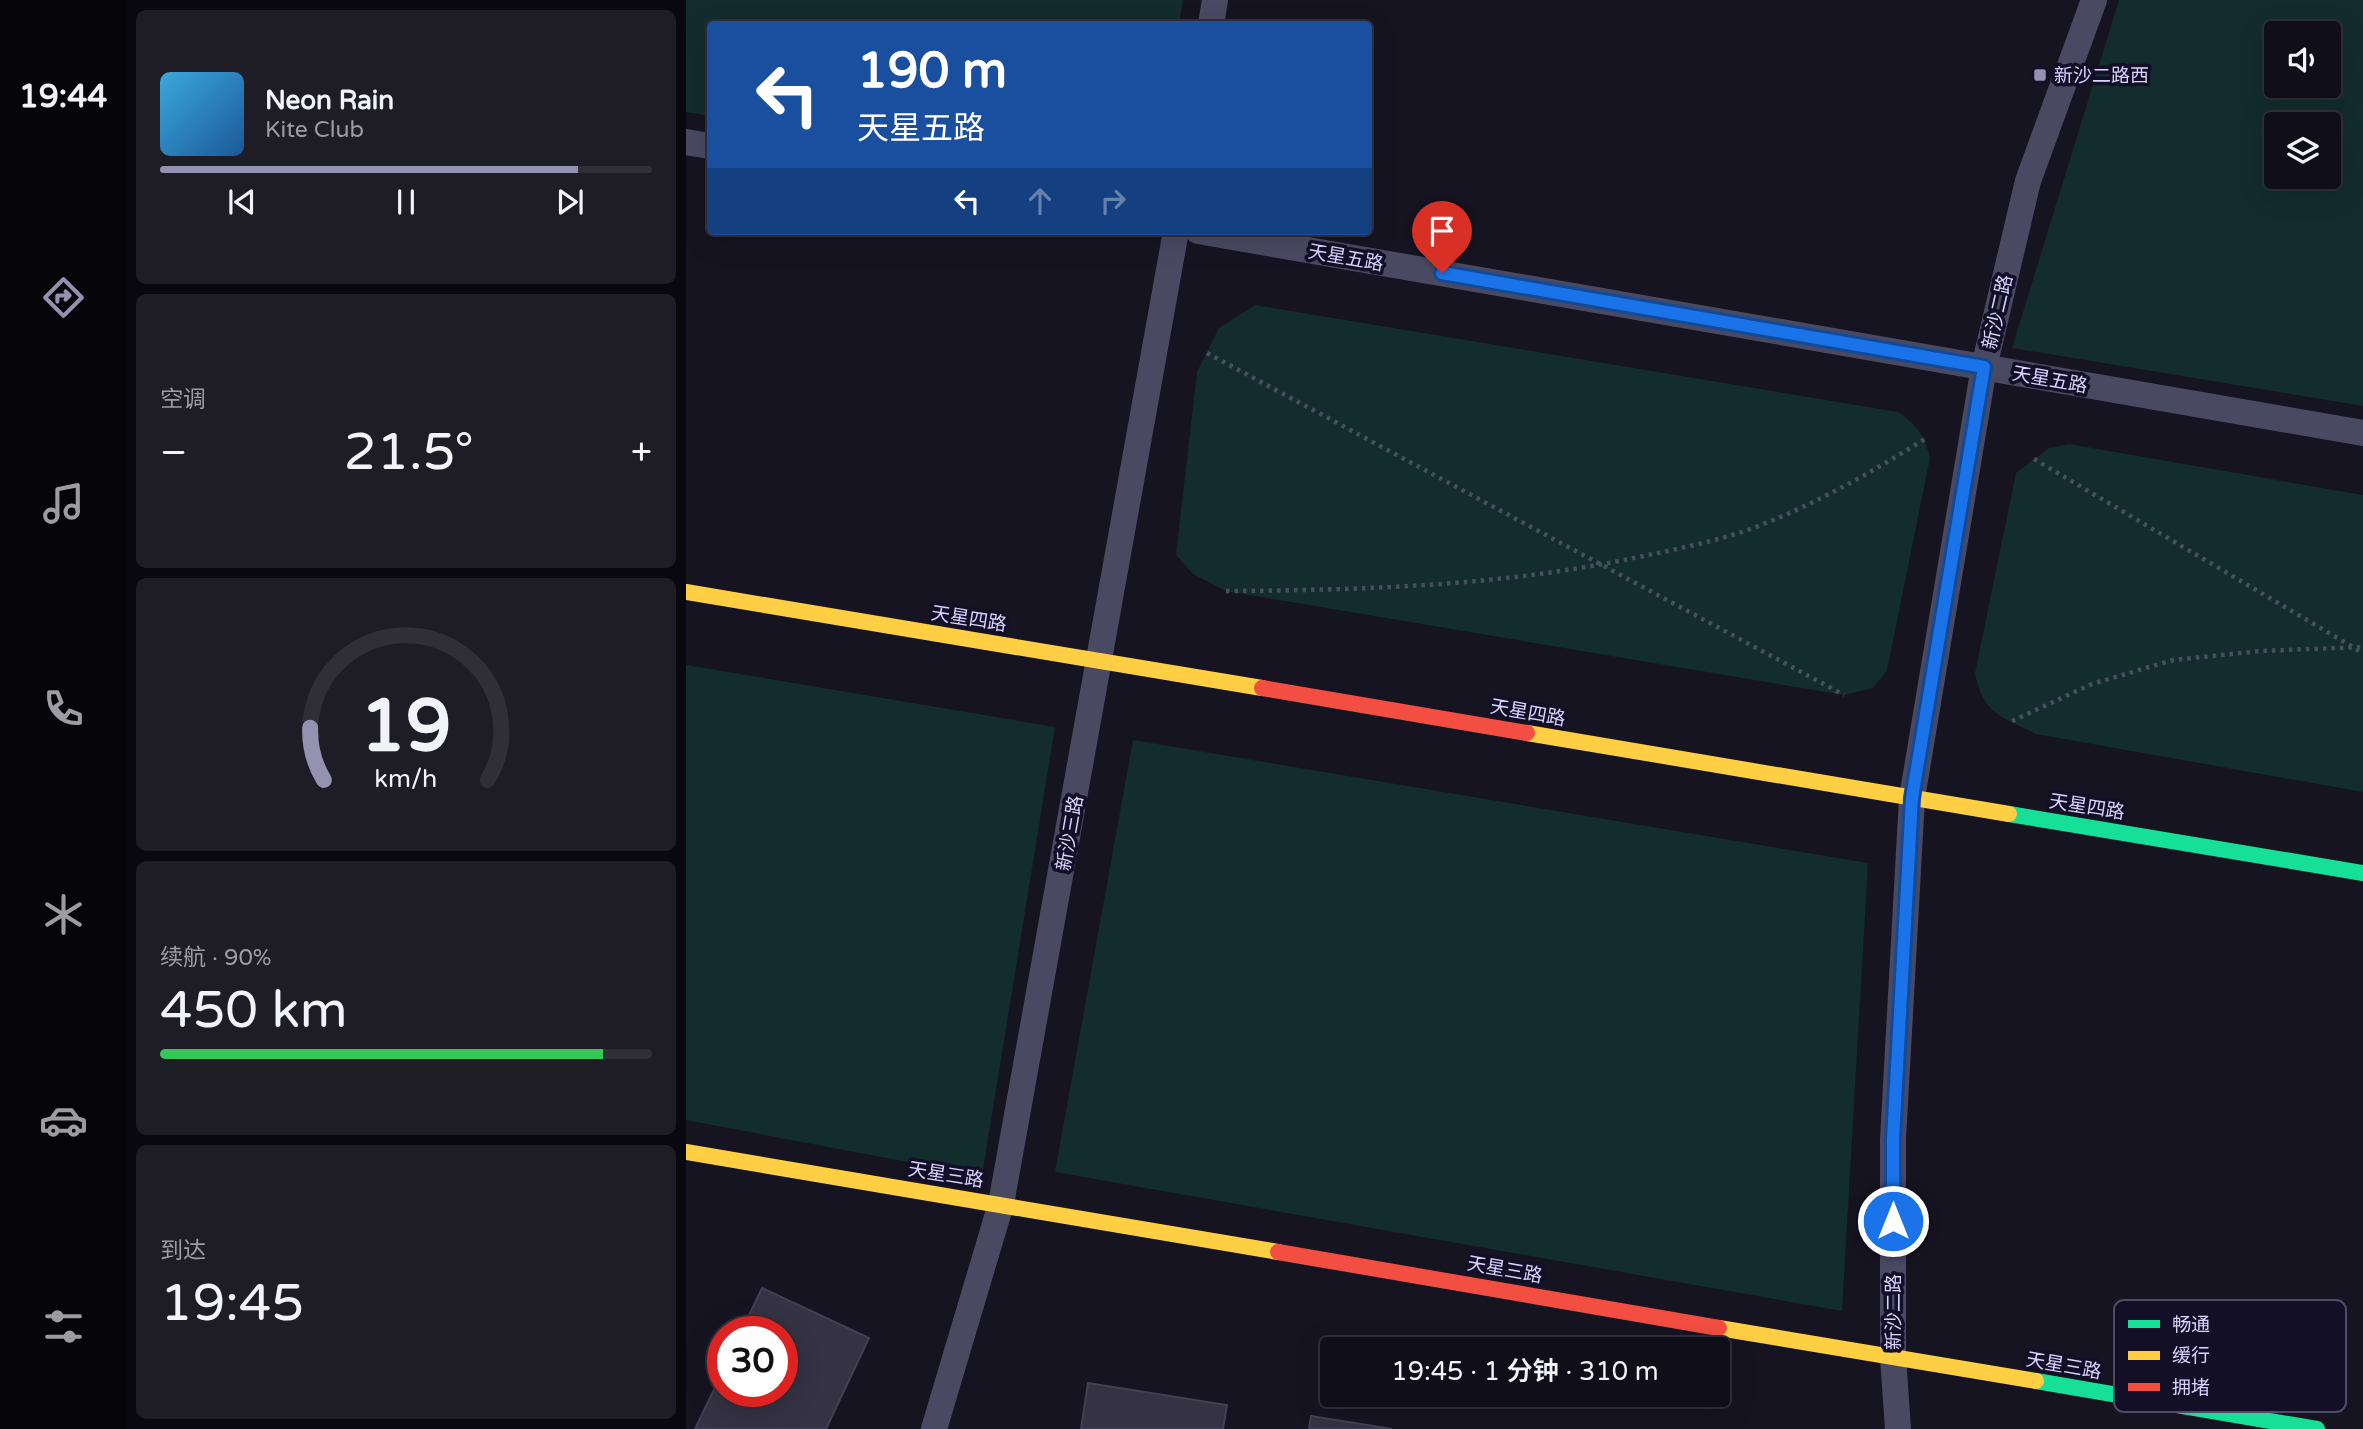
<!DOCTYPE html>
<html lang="zh">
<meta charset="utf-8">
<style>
:root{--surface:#100f19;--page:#1e1d26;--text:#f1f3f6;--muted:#9c9ca2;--line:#302f38;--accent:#9591b1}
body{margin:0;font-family:"Varela Round","Noto Sans SC",sans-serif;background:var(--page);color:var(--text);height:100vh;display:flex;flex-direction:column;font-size:26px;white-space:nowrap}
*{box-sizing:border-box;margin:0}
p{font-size:23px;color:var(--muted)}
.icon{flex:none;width:38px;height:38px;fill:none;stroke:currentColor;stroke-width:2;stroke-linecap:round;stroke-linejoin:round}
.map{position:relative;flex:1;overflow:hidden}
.panel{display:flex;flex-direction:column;gap:10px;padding:10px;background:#09080e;width:560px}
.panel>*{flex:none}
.top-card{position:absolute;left:21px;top:21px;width:665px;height:214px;border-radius:7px;box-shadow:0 7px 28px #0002,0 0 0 2px var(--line);background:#1a4fa0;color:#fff;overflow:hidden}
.controls{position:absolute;left:1578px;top:21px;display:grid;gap:14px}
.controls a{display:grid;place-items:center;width:77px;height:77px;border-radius:7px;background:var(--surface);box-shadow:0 7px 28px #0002,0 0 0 2px var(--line);font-size:35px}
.speed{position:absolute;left:21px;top:1316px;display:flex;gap:14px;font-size:35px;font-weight:700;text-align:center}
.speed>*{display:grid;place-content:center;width:91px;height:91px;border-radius:50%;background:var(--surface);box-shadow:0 7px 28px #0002,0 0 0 2px var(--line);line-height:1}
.speed .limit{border:10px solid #d22;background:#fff;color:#111}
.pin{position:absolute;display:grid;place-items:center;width:60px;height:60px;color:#fff;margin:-72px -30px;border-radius:50% 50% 50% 0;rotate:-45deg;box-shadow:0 0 7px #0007}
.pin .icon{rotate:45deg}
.me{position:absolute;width:77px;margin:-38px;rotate:0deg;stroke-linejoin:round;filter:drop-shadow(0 0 5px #0008)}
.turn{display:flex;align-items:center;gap:24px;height:147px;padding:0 35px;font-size:32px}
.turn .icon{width:91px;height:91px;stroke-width:2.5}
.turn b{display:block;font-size:49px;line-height:60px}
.lanes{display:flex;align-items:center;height:66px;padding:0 35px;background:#0003;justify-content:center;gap:35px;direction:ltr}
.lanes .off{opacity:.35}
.big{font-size:52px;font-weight:600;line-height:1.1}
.panel .tile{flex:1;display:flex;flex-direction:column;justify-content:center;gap:10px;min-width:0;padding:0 24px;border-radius:10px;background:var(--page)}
.panel .dial{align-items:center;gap:0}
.dial svg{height:182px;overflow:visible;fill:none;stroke:var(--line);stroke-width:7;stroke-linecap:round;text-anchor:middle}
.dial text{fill:var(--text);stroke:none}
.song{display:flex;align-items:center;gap:21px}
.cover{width:84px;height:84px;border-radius:10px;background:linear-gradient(135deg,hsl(200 70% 55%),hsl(210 70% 35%))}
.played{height:7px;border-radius:4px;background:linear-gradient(90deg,var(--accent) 85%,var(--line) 85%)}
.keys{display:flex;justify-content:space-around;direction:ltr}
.heat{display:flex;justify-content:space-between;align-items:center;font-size:38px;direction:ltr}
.charge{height:10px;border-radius:5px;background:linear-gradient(90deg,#34c759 90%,var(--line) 0)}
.trip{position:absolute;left:634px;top:1337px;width:410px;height:70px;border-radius:7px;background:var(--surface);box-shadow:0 7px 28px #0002,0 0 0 2px var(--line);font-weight:600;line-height:70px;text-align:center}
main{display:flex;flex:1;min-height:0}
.menu{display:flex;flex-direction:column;width:126px;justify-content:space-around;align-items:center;background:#06060a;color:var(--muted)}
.menu .icon{width:49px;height:49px}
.menu .selected{color:var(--accent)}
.menu b{font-size:32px;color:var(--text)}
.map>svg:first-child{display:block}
</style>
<main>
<nav class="menu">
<b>19:44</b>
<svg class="icon selected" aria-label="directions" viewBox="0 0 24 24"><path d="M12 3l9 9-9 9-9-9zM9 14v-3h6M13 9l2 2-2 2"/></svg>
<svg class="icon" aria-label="music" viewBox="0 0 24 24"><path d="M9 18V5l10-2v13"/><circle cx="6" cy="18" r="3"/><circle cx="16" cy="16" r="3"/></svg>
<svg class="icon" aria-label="phone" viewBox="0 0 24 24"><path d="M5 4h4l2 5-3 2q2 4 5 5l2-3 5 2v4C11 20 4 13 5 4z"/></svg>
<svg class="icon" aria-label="climate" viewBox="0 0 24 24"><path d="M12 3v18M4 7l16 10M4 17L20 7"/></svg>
<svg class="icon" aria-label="car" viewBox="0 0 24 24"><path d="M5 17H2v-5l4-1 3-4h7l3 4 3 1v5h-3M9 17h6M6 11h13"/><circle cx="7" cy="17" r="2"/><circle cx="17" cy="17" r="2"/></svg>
<svg class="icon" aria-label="filters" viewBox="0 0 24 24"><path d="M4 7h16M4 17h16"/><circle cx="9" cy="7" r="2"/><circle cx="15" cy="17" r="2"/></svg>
</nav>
<section class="panel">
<div class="tile">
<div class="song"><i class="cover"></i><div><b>Neon Rain</b><p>Kite Club</p></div></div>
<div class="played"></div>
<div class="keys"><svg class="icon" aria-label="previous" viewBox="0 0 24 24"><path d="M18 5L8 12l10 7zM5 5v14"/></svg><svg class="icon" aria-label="pause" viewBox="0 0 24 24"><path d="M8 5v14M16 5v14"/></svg><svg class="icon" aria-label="next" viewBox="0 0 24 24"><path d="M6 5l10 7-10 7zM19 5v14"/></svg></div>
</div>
<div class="tile"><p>空调</p>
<div class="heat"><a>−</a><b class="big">21.5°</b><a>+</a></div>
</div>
<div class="tile dial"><svg viewBox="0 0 100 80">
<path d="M14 69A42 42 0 1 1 86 69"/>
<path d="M14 69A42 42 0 0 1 8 46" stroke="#9591b1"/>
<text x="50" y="56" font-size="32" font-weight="700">19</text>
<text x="50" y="72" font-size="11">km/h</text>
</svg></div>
<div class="tile"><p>续航 · 90%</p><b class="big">450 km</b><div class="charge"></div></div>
<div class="tile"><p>到达</p><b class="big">19:45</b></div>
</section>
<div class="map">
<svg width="1677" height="1429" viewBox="0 0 1677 1429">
<rect width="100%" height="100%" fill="#161421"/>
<path fill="#132c2d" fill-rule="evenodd" d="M0,0H497L493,24H24V116L0,112Z
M1433,0H1677V406L1326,348ZM1643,33V86H1591V33ZM1591,124H1643V177H1591Z
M569,305L1212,412C1231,425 1239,436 1244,458L1201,670L1187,688L1158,695L540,591L507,574L490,555L511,372L533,328Z
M1383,444L1677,495V792L1350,734C1315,716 1297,715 1289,673L1330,473L1363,448Z
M0,665L369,727L296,1176L0,1120Z
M447,740L1182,863L1156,1311L369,1172Z"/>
<path fill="#343243" stroke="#433f54" stroke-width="2" d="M76,1288L183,1338L140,1429H9L37,1371V1391H96V1332H55Z
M402,1383L541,1405L537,1429H395Z
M625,1416L706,1429H623Z"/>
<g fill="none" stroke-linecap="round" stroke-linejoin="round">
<path stroke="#44505f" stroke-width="4.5" stroke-dasharray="3.5 5" stroke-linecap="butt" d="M521,353L1158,695
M1348,459L1677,653
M540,591C680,590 819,586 957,556C996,548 1037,540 1075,525C1133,502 1186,472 1239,439
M1326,721L1406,684L1487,660L1575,651L1677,647"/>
<path stroke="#4a4962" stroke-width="26" d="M525,24L529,0
M0,142L24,146
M512,231L1677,433
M248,1429L315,1204L490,231
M1212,1429L1207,1357V1139L1226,798L1298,367L1342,181L1408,0"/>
<path stroke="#16e098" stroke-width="16" d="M1323,814L1677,873
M1350,1381L1631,1429"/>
<path stroke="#ffcf43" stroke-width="16" d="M0,592L576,688
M841,733L1323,814
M0,1152L592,1252
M1033,1328L1350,1381"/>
<path stroke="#f24e42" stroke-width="16" d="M576,688L841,733
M592,1252L1033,1328"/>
</g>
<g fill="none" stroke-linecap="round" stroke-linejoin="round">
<g stroke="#114b97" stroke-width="18">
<path id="route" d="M756,273L1298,367L1226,798L1207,1139V1221"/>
</g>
<use href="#route" stroke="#1a73e8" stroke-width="12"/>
</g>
<rect fill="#9591b1" stroke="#130f26" stroke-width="2.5" x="1347" y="68" width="14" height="14" rx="3.5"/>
<g text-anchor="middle" stroke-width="7" stroke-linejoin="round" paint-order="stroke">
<g font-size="19" fill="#d9d4ff" stroke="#130f26" text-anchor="start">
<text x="1368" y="82">新沙二路西</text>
</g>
<g font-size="19" fill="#d9d4ff" stroke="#130f26">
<text transform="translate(660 257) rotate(10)" y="7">天星五路</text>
<text transform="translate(1311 312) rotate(-77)" y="7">新沙二路</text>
<text transform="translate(1364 379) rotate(10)" y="7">天星五路</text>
<text transform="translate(283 618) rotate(9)" y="7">天星四路</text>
<text transform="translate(842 712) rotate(10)" y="7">天星四路</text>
<text transform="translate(1401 806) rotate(9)" y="7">天星四路</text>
<text transform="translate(383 833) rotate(-80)" y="7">新沙三路</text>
<text transform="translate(260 1174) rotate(9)" y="7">天星三路</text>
<text transform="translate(819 1269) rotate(10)" y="7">天星三路</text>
<text transform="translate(1207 1312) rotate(-90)" y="7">新沙二路</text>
<text transform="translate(1378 1365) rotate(10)" y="7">天星三路</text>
</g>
</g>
<rect x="1428" y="1300" width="232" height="112" rx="10" fill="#130f26" stroke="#4e4a67" stroke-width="2"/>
<rect x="1442" y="1320" width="32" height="8" fill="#16e098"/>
<rect x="1442" y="1351" width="32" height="9" fill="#ffcf43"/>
<rect x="1442" y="1383" width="32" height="8" fill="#f24e42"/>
<g font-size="19" fill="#d9d4ff">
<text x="1486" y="1331">畅通</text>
<text x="1486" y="1362">缓行</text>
<text x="1486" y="1394">拥堵</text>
</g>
</svg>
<div class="controls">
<a><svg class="icon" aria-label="sound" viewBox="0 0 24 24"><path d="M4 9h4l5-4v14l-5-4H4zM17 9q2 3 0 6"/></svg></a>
<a><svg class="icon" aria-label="layers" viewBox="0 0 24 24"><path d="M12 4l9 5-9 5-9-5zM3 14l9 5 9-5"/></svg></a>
</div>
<div class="speed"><div class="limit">30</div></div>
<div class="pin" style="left:756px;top:273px;background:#d93025"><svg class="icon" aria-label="arrive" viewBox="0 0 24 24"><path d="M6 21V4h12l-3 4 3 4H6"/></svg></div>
<svg class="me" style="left:1207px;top:1221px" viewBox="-20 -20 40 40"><circle r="17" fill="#1a73e8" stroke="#fff" stroke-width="3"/><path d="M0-11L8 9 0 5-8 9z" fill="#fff"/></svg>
<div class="trip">19:45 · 1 分钟 · 310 m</div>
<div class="top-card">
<div class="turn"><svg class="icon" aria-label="left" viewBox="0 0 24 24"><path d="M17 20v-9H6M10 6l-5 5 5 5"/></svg><div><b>190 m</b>天星五路</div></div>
<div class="lanes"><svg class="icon" aria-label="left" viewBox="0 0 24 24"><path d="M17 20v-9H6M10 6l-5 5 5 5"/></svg><svg class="icon off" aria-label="ahead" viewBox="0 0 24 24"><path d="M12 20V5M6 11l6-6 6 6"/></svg><svg class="icon off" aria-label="right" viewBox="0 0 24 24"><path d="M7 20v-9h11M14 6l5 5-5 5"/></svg></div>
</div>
</div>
</main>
